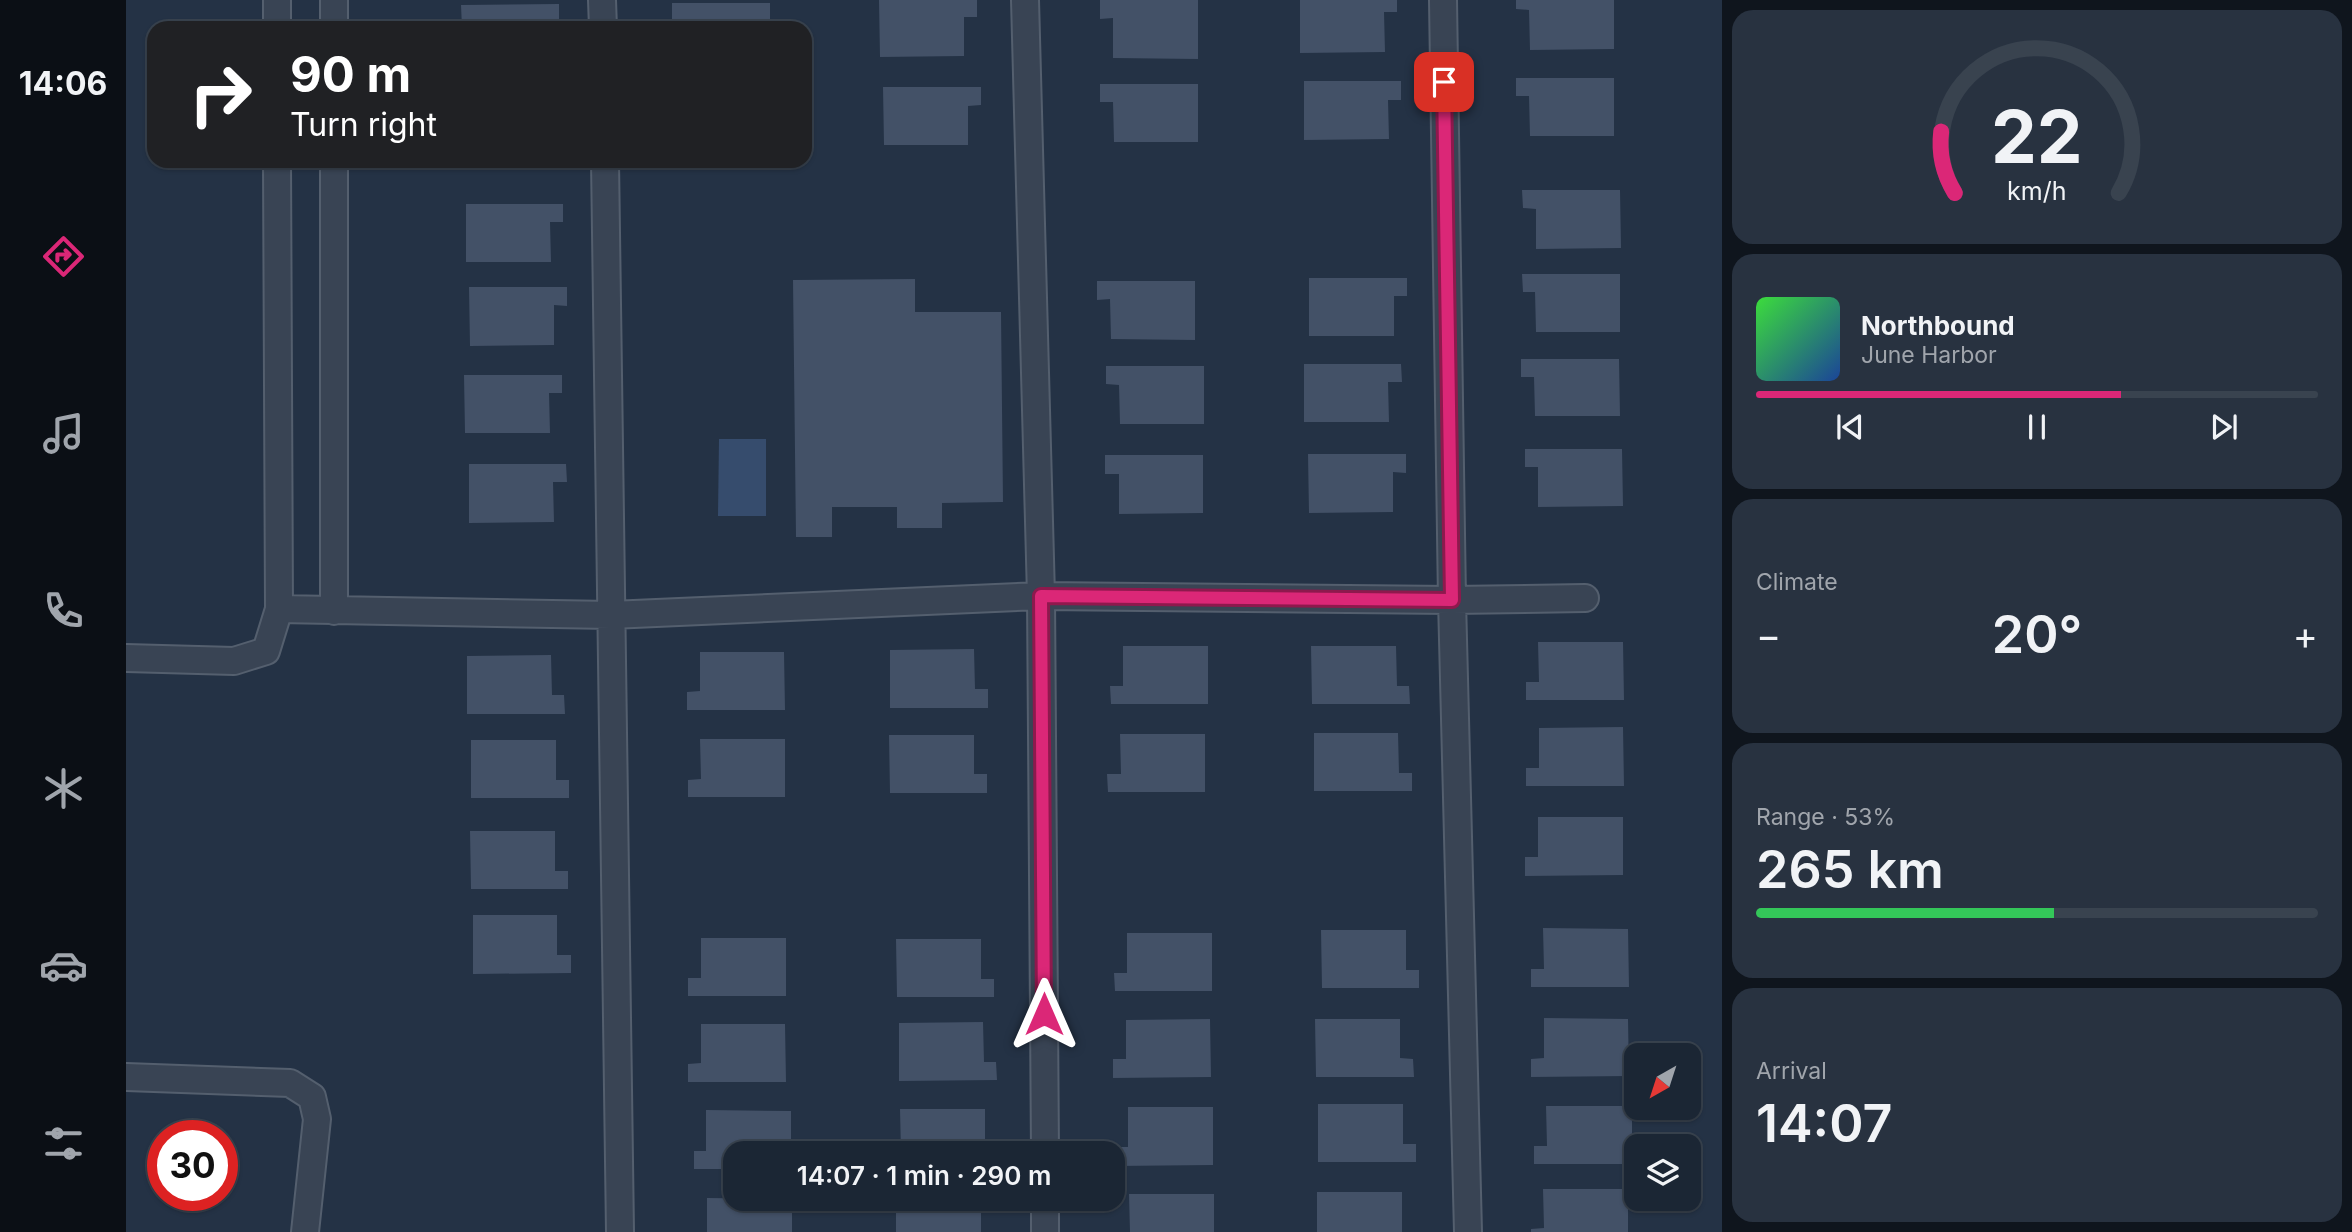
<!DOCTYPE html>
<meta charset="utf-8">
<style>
:root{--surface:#1b2634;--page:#283240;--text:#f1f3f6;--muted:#a0a5ac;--line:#39434f;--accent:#db2777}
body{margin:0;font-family:Inter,sans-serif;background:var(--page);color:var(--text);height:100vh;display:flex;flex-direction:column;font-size:26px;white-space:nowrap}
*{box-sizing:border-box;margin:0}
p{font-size:23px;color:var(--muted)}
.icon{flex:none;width:38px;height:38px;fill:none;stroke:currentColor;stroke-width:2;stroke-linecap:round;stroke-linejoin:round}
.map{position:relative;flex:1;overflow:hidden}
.drawer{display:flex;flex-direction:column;gap:10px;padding:10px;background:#0f151d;width:630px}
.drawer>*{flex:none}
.top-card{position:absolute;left:21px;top:21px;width:665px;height:147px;border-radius:21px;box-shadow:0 2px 5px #0004,0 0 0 2px var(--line);background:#202124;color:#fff;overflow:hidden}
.needle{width:46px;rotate:219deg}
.controls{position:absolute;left:1498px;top:1043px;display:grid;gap:14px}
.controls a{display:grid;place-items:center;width:77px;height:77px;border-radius:14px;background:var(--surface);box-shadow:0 2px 5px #0004,0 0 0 2px var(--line);font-size:35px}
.speed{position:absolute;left:21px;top:1120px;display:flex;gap:14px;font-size:35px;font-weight:700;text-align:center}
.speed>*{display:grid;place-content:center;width:91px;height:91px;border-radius:50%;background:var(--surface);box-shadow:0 2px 5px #0004,0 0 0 2px var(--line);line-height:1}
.speed .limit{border:10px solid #d22;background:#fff;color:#111}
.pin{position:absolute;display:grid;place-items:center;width:60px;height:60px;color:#fff;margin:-30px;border-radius:14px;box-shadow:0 4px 10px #0006}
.me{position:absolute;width:77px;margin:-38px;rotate:0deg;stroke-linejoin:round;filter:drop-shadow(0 0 5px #0008)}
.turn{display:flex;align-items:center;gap:24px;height:147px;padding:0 28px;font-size:32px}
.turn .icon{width:91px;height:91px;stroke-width:2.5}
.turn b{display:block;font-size:49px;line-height:60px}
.big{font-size:52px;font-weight:600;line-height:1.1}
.drawer .card{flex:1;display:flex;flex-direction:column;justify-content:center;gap:10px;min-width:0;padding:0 24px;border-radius:21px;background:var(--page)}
.drawer .dial{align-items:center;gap:0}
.dial svg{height:182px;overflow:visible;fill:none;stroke:var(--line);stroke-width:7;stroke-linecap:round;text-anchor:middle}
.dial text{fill:var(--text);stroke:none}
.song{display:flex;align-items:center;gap:21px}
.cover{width:84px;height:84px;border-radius:10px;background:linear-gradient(135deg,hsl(120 70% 55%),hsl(220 70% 35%))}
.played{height:7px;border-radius:4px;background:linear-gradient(90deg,var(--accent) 65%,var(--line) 65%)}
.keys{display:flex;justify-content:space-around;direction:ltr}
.heat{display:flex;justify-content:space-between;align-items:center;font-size:38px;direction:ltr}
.charge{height:10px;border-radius:5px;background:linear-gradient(90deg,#34c759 53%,var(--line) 0)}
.trip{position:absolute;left:597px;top:1141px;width:402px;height:70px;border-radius:21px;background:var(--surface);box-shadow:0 2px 5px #0004,0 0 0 2px var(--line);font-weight:600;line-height:70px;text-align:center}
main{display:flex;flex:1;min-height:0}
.tab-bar{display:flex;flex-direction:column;width:126px;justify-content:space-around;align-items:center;background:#0b0f15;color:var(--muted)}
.tab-bar .icon{width:49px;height:49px}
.tab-bar .selected{color:var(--accent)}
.tab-bar b{font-size:32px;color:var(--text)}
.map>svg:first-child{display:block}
</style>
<main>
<nav class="tab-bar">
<b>14:06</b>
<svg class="icon selected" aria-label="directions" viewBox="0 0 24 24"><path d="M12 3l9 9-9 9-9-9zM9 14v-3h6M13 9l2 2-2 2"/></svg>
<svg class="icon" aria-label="music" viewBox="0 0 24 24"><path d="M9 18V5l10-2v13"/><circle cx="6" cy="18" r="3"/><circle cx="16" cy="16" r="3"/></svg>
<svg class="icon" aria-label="phone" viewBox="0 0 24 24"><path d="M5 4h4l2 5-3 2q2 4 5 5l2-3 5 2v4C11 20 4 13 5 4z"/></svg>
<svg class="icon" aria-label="climate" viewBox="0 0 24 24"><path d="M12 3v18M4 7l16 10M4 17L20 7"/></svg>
<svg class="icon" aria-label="car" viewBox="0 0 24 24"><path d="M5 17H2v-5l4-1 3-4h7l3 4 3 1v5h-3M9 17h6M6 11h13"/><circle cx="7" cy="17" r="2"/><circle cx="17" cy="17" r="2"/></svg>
<svg class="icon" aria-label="filters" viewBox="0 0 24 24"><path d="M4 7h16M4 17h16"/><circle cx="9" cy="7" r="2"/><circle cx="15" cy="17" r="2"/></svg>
</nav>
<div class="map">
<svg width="1596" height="1232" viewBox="0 0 1596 1232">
<rect width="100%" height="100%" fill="#243245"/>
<path fill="#364c6d" d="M593,439H640V516H592Z"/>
<path fill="#435167" d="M753,0H851V17H838V56L754,57Z
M974,0H1072V59L987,58V18L974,19Z
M1174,0H1271V12H1258L1259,52L1174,53Z
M1390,0H1488V49L1404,50L1403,10L1390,9Z
M546,3H644V28H559V21H546Z
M433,4V23L420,22V28H336L335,5Z
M1390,78H1488V136H1404L1403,96H1390Z
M1178,81H1275V100H1262L1263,139L1178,140Z
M974,84H1072V142H988L987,102H974Z
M757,87H855V105L842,106V145H758Z
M1396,190H1494L1495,248L1410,249V209L1397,208Z
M340,204H437V222H424L425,262H340Z
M1396,274H1494V332H1410L1409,292H1397Z
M1183,278H1281V296H1268V336H1183Z
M789,279V312H875L877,502L816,503V528H771V507H706V537H670L667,280Z
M971,281H1069V340L985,339L984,299L971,300Z
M343,287H441V306L428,305V345L344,346Z
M1395,359H1493L1494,416H1409L1408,377H1395Z
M1178,364H1275L1276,382H1262L1263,422H1178Z
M980,366H1078V424H994L993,385L980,384Z
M338,375H436V393H423L424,433H339Z
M1399,449H1496L1497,506L1412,507V467H1399Z
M1182,454H1280V473L1267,472V512L1183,513Z
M979,455H1077V513L993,514V474H979Z
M343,464H440L441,482H427L428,522L343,523Z
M1412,642H1497L1498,700H1400V682H1413Z
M997,646H1082V704H985L984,686H997Z
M1185,646H1270L1271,686H1283L1284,704H1186Z
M848,649L849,689H862V708H764V650Z
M574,652H658L659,710H561V692L574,691Z
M425,655L426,695H438L439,714H341V656Z
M1497,727L1498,786H1400V768H1413V728Z
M1188,733H1272L1273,773H1286V791H1188Z
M994,734H1079V792H982L981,774H995Z
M763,735H848V774H861V793H764Z
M574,739H659V797H562V780L575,779Z
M345,740H430V780H443V798H345Z
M1412,817H1497V875L1399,876V857H1412Z
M344,831H429V871H442V889H345Z
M347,915H431V955H445V973L347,974Z
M1417,928L1502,929L1503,987H1405V969H1418Z
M1195,930H1280V970H1293V988H1196Z
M1001,933H1086V991H989L988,973H1001Z
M575,938H660V996H562V978H575Z
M770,939H855V979H868V997H771Z
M1418,1018L1502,1019L1503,1076L1405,1077V1059L1418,1058Z
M1084,1019L1085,1077L987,1078V1059H1000V1020Z
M1189,1019H1274V1058L1287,1059L1288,1077H1190Z
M857,1022L858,1062H870L871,1080L773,1081V1023Z
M575,1024H659L660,1082H562V1064L575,1063Z
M1192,1104H1277V1144H1290V1162H1192Z
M1420,1106H1506V1164H1408V1146H1421Z
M1002,1107H1087V1165L989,1166V1147H1002Z
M774,1109H859V1149H872V1153H775Z
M580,1110L665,1111V1153H609V1169H568V1151H580Z
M1417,1189H1502V1232H1405V1229L1418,1228Z
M1191,1192H1276V1232H1191Z
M1003,1194H1088V1232H1004Z
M581,1198L666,1199V1232H581Z
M770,1199H855V1232H770Z"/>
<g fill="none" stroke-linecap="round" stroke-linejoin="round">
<g stroke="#545f6e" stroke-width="30">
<path id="street" d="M151,0V28
M208,0V28
M476,0L477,28
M899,0L915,596L919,1153
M1317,0L1326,600L1342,1232
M151,161L153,609
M208,161V611
M479,161L494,1232
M0,658L108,661L140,651L153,609L485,615L915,596L1326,600L1459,598
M0,1077L164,1083L186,1097L191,1119L179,1232
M919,1199V1232"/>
</g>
<use href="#street" stroke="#394454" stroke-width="26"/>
</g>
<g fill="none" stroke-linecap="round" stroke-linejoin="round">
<g stroke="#8e194d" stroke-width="18">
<path id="route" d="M918,1014L915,596L1326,600L1318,82"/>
</g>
<use href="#route" stroke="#db2777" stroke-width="12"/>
</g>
</svg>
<div class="controls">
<a><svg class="needle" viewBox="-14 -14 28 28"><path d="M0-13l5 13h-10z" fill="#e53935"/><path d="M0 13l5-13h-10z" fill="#a0a5ac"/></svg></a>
<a><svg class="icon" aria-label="layers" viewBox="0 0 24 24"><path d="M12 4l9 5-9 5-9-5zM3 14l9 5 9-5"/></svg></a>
</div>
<div class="speed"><div class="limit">30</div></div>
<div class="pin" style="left:1318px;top:82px;background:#d93025"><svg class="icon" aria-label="arrive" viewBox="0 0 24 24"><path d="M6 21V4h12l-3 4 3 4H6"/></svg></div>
<svg class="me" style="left:918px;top:1014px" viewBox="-20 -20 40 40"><path d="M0-17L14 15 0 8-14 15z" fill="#db2777" stroke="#fff" stroke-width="4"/></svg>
<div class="trip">14:07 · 1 min · 290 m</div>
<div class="top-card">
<div class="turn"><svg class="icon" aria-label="right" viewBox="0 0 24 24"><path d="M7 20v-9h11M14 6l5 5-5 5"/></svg><div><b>90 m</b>Turn right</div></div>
</div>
</div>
<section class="drawer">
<div class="card dial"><svg viewBox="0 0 100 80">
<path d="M14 69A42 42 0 1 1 86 69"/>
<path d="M14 69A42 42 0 0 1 8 42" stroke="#db2777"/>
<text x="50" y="56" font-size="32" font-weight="700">22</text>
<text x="50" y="72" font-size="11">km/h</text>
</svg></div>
<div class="card">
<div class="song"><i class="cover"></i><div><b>Northbound</b><p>June Harbor</p></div></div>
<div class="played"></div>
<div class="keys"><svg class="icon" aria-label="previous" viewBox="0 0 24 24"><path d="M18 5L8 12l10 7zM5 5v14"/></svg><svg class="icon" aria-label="pause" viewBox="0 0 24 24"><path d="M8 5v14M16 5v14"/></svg><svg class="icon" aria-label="next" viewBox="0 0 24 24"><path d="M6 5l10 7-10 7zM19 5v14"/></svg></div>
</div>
<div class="card"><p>Climate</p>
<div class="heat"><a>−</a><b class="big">20°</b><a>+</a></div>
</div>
<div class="card"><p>Range · 53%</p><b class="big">265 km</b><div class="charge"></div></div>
<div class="card"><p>Arrival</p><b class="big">14:07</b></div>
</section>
</main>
